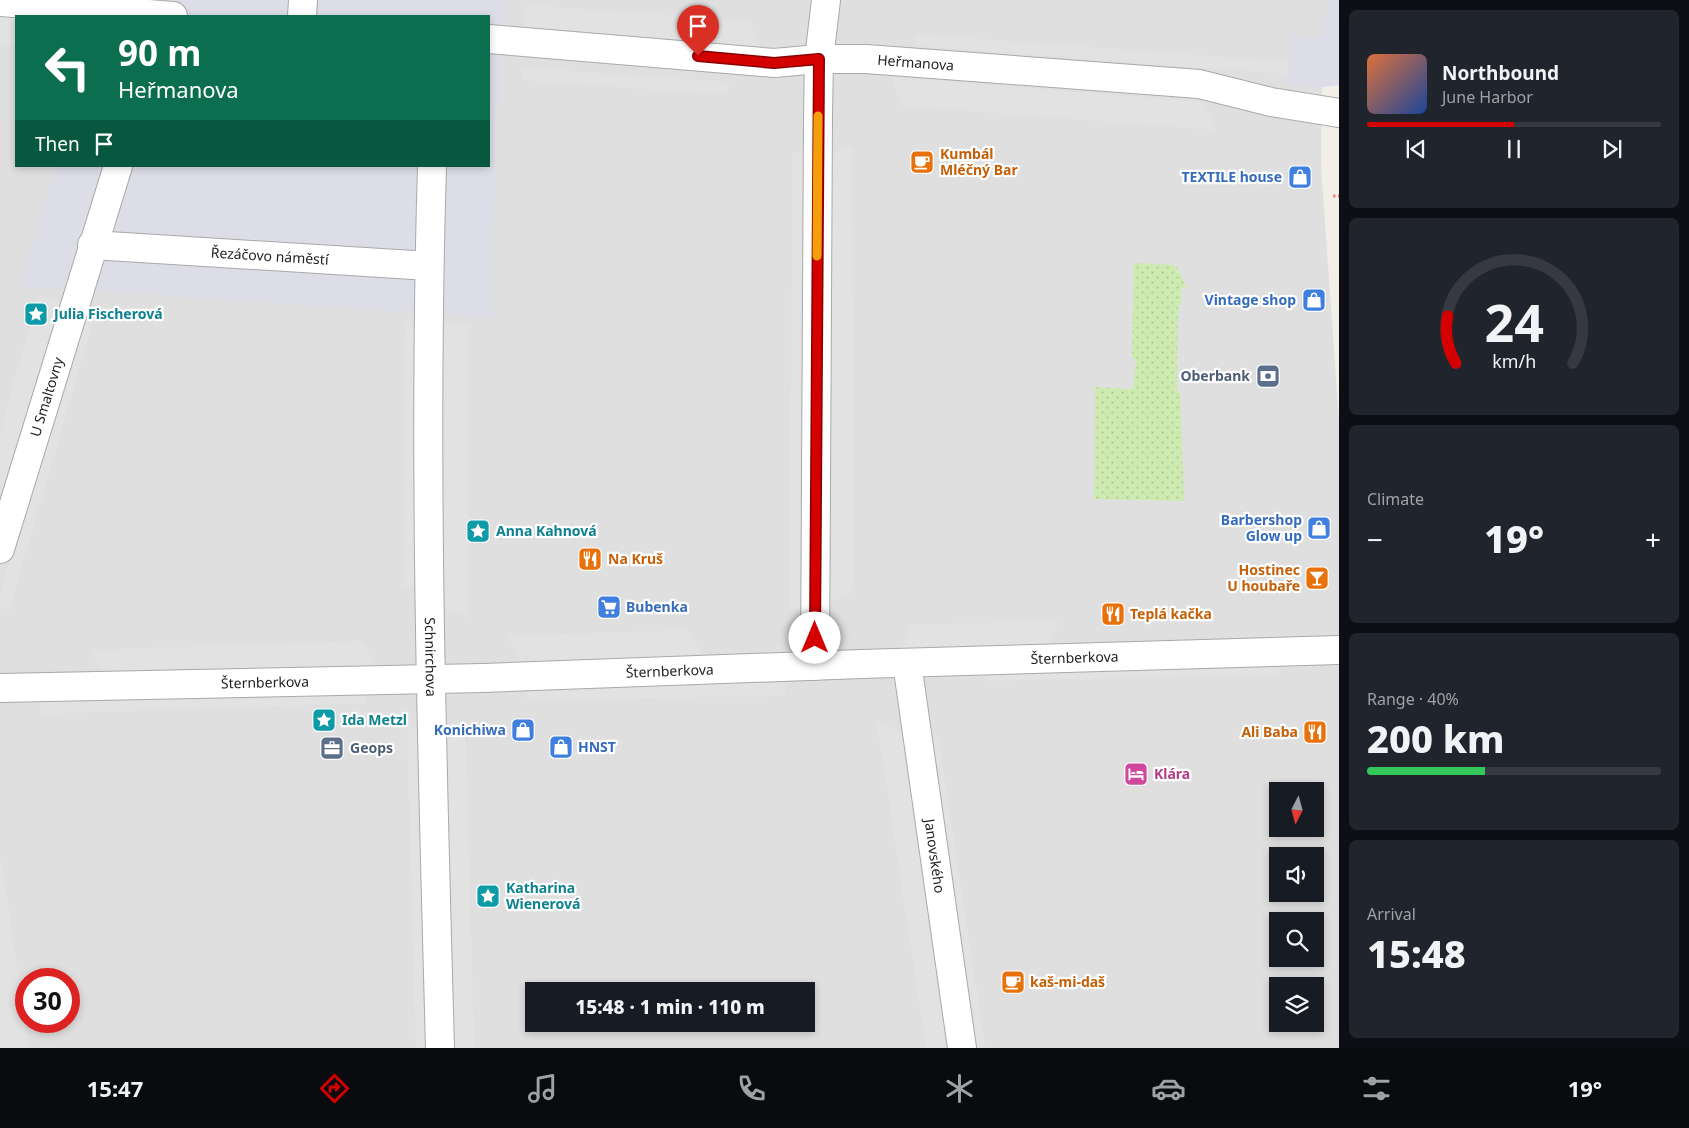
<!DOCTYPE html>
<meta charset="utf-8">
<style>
:root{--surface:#171b24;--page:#20242c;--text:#f1f3f6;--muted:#9ea1a6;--line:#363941;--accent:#d40000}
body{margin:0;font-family:"Noto Sans",sans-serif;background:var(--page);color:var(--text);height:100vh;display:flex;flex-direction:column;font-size:19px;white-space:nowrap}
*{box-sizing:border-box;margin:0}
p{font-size:16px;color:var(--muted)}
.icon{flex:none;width:28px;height:28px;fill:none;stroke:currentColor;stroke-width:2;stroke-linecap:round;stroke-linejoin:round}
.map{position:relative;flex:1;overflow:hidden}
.drawer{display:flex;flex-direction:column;gap:10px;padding:10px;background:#0d0f14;width:350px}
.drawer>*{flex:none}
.hud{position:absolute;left:15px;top:15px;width:475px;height:152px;border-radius:0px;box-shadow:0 2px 8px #0003;background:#0b6e4f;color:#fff;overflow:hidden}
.needle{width:32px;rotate:186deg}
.buttons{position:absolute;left:1269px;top:782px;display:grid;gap:10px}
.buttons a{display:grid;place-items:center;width:55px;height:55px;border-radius:0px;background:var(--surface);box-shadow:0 2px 8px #0003;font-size:25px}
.speed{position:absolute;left:15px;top:968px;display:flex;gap:10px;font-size:25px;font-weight:700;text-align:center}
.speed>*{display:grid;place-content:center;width:65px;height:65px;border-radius:50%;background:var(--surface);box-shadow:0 2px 8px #0003;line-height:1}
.speed .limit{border:8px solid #d22;background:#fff;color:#111}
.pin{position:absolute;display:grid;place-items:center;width:42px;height:42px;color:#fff;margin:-51px -21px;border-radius:50% 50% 50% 0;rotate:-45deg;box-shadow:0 0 5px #0007}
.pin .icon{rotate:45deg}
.me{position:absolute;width:55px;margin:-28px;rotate:0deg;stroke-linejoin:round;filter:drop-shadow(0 0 4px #0008)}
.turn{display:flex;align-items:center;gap:18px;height:105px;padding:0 20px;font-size:22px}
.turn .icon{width:65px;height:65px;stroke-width:2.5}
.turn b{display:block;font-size:35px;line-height:42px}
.then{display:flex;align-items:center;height:48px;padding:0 20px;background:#0003;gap:10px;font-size:19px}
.big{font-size:38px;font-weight:800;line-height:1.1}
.drawer .card{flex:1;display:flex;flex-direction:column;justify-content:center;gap:8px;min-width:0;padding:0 18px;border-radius:8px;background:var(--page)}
.drawer .dial{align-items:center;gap:0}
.dial svg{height:130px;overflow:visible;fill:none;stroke:var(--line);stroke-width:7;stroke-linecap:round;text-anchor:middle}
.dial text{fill:var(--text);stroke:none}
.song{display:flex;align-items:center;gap:15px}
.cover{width:60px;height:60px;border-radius:8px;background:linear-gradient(135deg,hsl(20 70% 55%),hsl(220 70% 35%))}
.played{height:5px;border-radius:2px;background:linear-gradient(90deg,var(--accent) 50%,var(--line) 50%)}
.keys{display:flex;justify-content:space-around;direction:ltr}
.heat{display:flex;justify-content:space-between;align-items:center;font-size:28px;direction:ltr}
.charge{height:8px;border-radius:4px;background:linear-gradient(90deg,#34c759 40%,var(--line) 0)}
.trip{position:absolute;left:525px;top:982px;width:290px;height:50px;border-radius:0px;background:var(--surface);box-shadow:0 2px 8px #0003;font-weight:800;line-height:50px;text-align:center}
.tabs{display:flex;height:80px;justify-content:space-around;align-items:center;background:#090b0e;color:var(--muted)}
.tabs .icon{width:35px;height:35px}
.tabs .selected{color:var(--accent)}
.tabs b{font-size:22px;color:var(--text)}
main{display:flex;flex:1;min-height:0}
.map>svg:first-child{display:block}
</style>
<main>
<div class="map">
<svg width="1339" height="1048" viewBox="0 0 1339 1048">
<defs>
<pattern id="grass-dots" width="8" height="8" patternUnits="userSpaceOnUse" patternTransform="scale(1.25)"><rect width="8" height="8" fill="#cdebb0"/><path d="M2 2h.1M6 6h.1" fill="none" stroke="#b0c997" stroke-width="1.8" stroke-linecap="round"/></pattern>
</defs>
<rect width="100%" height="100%" fill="#f2efe9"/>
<path fill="#e0dfdf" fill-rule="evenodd" d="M0,0H1329L1322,38L1321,166L1339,420V1048H0ZM16,16H489V166H16ZM1278,791H1315V829H1278ZM1278,856H1315V894H1278ZM1278,921H1315V959H1278ZM26,979H69V1021H26ZM1278,986H1315V1024H1278ZM534,991H806V1024H534Z"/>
<path fill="url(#grass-dots)" d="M1134,263L1174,265V267H1177L1186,288H1181V305H1178L1177,391L1180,392L1184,501L1094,499L1095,387L1133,389L1136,359H1132Z"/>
<path fill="#e2e2e2" d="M525,5L750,21L761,52L523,33Z
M0,15L16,17V46L0,45Z
M915,34L1289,62L1288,74L914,46Z
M522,68L729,82L728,95L522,80Z
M891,77L1202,102L1217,130L902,106Z
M852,147L855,590L827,604L828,155Z
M793,153L807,154L801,611L789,610Z
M39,295L62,302L0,518V432Z
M83,308L96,311L9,611L0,608V593Z
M405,321H416L420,587H404Z
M441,325H468V618L438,606Z
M1060,621L1047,647L902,654L910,625Z
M687,630L705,657L525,668L507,636Z
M363,641L377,667L106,675L89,650Z
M1279,660L1280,674L989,681L988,669Z
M785,682V696L526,700V687Z
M366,691V703L40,714V700Z
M877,722L907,734L955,1048H926Z
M439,726L466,740L474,1048H448Z
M420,728L429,1048H416L407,729Z
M939,740L985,1048H972L926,742Z
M0,852L29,1048L0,1047Z"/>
<path fill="#dddde8" d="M72,0H506L500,102L495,105L493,318L20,286L55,166H489V16H71Z
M1328,0H1339V85L1315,88L1287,85L1290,35L1322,38Z"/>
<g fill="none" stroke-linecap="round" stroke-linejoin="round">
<g stroke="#a9a9a9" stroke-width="30">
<g id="minor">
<path d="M0,2L173,16"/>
<path d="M302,16L303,0"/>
<path id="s1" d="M489,39L774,63L819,59H866L1199,84L1271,102L1339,113"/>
<path id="s2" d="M432,166C423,460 432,754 440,1048"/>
<path id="s3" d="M92,245L429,266"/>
<path id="s4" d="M0,549L118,166"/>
<path id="s5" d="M907,663L962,1048"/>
<path d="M815,666L818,116L819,59L826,0"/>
<path id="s6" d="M0,688L483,678L861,664L1339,650"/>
</g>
</g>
<path stroke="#fa8072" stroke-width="3" stroke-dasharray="2.5 2.5" stroke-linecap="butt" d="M1333,196H1339"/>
<use href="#minor" stroke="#fff" stroke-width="28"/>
</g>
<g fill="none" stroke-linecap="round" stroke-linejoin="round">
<g stroke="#8a0000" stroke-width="12">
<path id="route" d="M698,56L774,63L819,59L815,638"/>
</g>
<use href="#route" stroke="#d40000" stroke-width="9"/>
<path stroke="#f59e0b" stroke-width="9" d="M817,256L818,116"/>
</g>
<defs>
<g id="cafe-square" transform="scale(1.25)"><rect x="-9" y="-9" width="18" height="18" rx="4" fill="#e8710a" stroke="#fff"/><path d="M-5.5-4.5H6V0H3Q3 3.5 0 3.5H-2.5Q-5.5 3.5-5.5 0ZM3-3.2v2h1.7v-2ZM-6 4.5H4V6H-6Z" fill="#fff"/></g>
<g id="shop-square" transform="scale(1.25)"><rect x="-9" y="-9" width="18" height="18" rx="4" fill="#3f7fe0" stroke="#fff"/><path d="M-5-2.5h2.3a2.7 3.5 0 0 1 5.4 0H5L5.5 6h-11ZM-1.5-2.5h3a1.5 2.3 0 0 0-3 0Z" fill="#fff"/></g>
<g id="sight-square" transform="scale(1.25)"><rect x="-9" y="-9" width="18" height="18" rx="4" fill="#0f9aa8" stroke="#fff"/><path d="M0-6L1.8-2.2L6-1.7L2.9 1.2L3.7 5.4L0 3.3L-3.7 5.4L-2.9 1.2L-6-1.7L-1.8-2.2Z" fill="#fff"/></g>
<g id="bank-square" transform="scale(1.25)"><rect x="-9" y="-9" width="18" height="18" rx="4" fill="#5c6f8a" stroke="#fff"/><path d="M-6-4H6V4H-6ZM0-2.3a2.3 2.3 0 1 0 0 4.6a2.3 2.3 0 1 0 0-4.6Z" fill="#fff"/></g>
<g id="restaurant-square" transform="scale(1.25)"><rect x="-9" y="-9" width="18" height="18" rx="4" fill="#e8710a" stroke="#fff"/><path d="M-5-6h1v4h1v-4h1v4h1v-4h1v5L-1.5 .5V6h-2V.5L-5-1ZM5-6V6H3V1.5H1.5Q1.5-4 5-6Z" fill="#fff"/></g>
<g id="bar-square" transform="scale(1.25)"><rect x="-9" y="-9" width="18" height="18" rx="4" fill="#e8710a" stroke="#fff"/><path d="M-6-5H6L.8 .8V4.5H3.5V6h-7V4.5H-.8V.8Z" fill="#fff"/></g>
<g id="supermarket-square" transform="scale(1.25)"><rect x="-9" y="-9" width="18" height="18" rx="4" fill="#3f7fe0" stroke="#fff"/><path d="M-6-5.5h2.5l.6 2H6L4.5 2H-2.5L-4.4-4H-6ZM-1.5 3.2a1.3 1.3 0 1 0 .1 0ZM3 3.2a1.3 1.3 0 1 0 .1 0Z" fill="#fff"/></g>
<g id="office-square" transform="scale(1.25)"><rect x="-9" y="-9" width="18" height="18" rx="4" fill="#5c6f8a" stroke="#fff"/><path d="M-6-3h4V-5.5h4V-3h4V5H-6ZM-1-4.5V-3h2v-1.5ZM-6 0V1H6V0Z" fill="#fff"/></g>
<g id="hotel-square" transform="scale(1.25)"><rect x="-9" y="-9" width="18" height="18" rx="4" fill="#d1479c" stroke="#fff"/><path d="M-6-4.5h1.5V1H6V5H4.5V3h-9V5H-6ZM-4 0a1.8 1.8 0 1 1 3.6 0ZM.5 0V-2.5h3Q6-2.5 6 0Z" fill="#fff"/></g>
</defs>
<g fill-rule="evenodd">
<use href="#cafe-square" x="922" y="162"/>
<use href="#shop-square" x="1300" y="177"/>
<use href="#shop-square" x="1314" y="300"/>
<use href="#sight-square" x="36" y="314"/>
<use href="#bank-square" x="1268" y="376"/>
<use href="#shop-square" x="1319" y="528"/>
<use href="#sight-square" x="478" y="531"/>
<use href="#restaurant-square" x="590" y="559"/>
<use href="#bar-square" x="1317" y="578"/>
<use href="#supermarket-square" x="609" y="607"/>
<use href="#restaurant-square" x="1113" y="614"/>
<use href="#sight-square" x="324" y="720"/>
<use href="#shop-square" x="523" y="730"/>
<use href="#restaurant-square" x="1315" y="732"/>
<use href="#shop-square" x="561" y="747"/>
<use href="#office-square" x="332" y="748"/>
<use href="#hotel-square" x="1136" y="774"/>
<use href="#sight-square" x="488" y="896"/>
<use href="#cafe-square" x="1013" y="982"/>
</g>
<g text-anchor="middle" stroke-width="4.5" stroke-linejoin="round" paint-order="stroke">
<g font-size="14" fill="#222" stroke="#fff">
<text dy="5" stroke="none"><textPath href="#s1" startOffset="428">Heřmanova</textPath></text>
<text dy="5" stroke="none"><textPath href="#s3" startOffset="178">Řezáčovo náměstí</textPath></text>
<text dy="5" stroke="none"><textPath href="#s4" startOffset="159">U Smaltovny</textPath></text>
<text dy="5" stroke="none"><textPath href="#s2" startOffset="491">Schnirchova</textPath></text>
<text dy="5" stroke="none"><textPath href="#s6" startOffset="1075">Šternberkova</textPath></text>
<text dy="5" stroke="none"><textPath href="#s6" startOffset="670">Šternberkova</textPath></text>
<text dy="5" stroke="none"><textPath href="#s6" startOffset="265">Šternberkova</textPath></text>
<text dy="5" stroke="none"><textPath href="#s5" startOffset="195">Janovského</textPath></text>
</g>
<g font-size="14" font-weight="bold" fill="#c56008" stroke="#fff" text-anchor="start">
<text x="940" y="159">Kumbál<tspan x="940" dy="16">Mléčný Bar</tspan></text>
<text x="608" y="564">Na Kruš</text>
<text x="1300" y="575" text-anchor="end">Hostinec<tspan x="1300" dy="16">U houbaře</tspan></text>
<text x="1130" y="619">Teplá kačka</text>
<text x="1298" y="737" text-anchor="end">Ali Baba</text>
<text x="1030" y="987">kaš-mi-daš</text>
</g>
<g font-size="14" font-weight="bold" fill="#366cbe" stroke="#fff" text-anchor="end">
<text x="1282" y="182">TEXTILE house</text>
<text x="1296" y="305">Vintage shop</text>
<text x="1302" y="525">Barbershop<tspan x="1302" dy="16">Glow up</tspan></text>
<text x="626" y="612" text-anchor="start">Bubenka</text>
<text x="506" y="735">Konichiwa</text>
<text x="578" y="752" text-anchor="start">HNST</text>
</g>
<g font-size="14" font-weight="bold" fill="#0d838f" stroke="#fff" text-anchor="start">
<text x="54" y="319">Julia Fischerová</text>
<text x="496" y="536">Anna Kahnová</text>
<text x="342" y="725">Ida Metzl</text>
<text x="506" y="893">Katharina<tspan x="506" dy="16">Wienerová</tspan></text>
</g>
<g font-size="14" font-weight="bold" fill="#4e5e75" stroke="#fff" text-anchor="end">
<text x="1250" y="381">Oberbank</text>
<text x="350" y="753" text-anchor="start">Geops</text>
</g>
<g font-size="14" font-weight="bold" fill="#b23c85" stroke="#fff" text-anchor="start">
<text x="1154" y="779">Klára</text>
</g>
</g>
</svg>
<div class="buttons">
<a><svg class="needle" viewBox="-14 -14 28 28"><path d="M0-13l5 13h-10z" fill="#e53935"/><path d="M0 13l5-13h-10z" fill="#9ea1a6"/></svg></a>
<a><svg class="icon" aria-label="sound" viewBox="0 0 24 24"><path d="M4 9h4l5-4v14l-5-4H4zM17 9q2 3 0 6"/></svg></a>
<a><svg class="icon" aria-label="search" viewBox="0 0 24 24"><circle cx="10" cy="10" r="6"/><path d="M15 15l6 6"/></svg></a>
<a><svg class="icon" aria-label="layers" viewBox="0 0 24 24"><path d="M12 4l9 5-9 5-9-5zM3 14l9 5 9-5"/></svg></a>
</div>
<div class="speed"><div class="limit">30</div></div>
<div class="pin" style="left:698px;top:56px;background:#d93025"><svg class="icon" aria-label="arrive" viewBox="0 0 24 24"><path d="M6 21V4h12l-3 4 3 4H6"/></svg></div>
<svg class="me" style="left:815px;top:638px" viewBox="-20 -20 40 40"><circle r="19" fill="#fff"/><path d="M0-13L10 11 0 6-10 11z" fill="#d40000"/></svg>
<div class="trip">15:48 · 1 min · 110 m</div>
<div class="hud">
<div class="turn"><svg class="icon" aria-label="left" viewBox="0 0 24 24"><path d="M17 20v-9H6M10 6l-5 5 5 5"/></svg><div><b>90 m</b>Heřmanova</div></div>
<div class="then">Then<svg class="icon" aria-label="arrive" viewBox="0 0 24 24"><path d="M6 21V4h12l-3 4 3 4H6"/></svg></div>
</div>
</div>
<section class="drawer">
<div class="card">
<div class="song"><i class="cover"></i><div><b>Northbound</b><p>June Harbor</p></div></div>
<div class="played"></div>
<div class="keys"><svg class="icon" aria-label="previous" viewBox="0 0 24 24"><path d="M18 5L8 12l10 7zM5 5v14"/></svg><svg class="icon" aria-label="pause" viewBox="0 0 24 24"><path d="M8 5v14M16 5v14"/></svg><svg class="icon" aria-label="next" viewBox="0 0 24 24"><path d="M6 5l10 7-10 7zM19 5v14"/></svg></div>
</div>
<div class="card dial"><svg viewBox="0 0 100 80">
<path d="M14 69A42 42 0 1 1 86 69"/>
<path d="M14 69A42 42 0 0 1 9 40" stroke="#d40000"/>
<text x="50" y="56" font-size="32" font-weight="700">24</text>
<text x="50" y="72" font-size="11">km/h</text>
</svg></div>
<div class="card"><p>Climate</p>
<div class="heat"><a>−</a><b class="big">19°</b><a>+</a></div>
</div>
<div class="card"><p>Range · 40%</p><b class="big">200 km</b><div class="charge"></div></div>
<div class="card"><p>Arrival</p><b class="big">15:48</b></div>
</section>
</main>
<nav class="tabs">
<b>15:47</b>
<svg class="icon selected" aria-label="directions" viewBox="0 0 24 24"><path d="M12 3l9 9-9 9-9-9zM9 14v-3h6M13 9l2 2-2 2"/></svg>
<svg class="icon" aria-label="music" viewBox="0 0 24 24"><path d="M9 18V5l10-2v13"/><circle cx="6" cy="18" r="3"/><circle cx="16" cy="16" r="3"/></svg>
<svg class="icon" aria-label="phone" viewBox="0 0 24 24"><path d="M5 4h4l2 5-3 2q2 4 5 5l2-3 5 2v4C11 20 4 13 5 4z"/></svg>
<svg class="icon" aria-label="climate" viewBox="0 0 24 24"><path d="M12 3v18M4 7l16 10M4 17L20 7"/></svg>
<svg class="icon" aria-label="car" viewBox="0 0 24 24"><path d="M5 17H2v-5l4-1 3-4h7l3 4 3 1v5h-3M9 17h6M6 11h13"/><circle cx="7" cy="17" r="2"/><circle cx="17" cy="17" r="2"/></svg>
<svg class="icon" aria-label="filters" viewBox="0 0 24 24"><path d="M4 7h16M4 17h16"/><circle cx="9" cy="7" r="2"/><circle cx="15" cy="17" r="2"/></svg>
<b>19°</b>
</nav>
